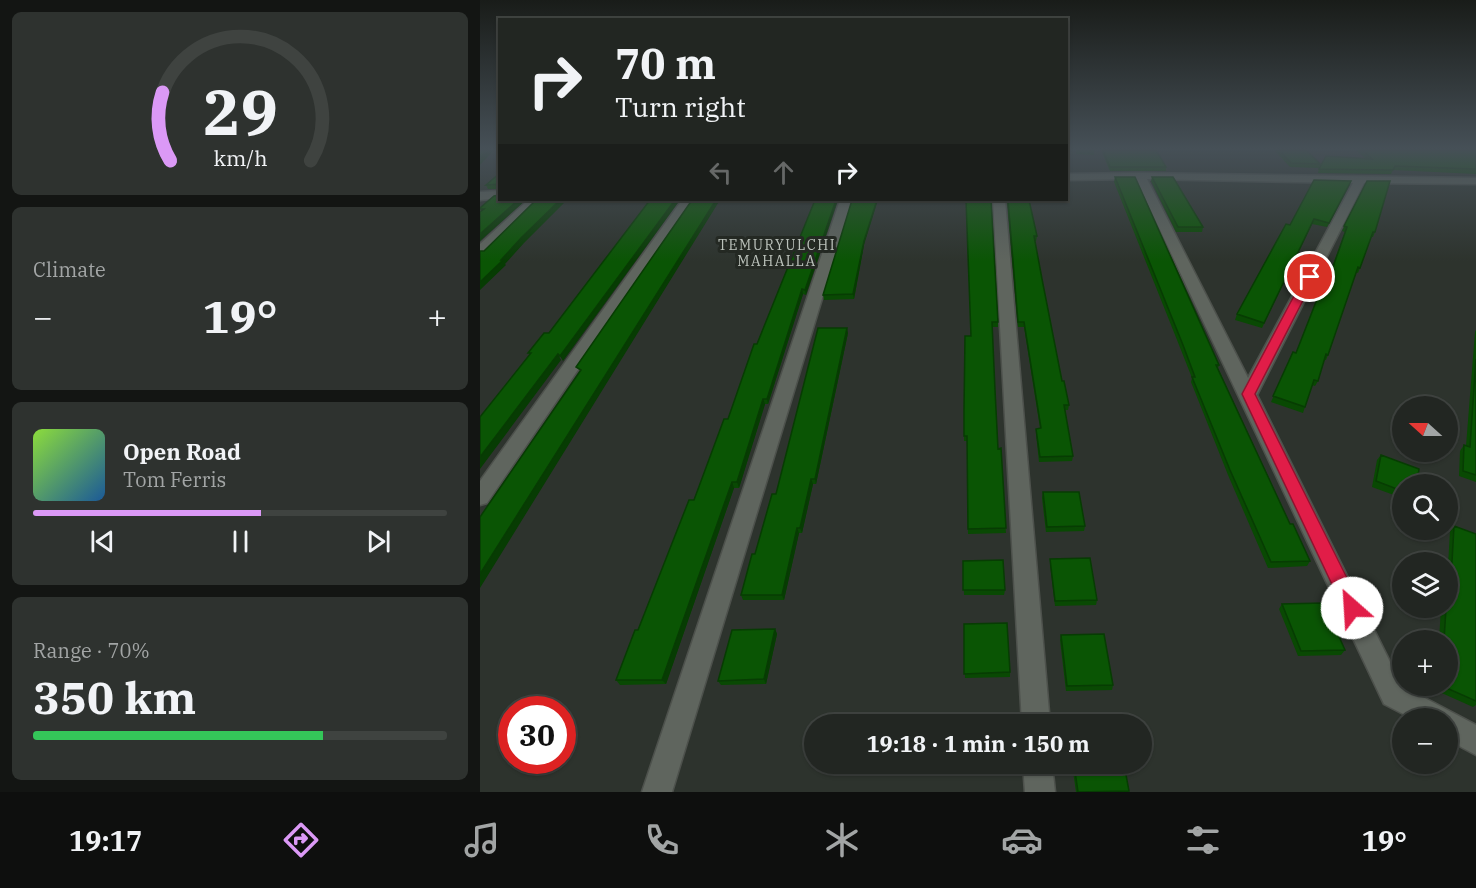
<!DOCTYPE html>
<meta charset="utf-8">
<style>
:root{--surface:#222622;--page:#2e322f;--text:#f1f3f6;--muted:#a2a5a5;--line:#3f4340;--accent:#db99f6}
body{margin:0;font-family:"IBM Plex Serif",serif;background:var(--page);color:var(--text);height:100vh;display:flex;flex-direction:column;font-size:22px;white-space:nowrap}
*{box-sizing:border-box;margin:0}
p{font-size:20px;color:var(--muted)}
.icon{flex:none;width:33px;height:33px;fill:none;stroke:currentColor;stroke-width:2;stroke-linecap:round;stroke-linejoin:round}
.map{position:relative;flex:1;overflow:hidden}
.details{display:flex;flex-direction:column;gap:12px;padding:12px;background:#131513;width:480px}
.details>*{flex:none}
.banner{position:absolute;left:18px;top:18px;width:570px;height:183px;border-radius:0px;box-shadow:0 2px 4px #0004,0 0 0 2px var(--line);background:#222622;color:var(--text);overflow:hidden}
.needle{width:39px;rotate:291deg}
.tools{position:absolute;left:912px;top:396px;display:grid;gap:12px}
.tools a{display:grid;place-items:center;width:66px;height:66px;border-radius:50%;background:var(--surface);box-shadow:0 2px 4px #0004,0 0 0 2px var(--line);font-size:30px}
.speed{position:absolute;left:18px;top:696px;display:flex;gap:12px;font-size:30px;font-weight:700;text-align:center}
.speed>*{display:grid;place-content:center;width:78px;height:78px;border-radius:50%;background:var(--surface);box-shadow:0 2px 4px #0004,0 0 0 2px var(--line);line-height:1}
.speed .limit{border:9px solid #d22;background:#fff;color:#111}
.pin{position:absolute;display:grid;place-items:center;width:51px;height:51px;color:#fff;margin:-26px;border:3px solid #fff;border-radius:50%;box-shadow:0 2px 6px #0007}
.me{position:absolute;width:66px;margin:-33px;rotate:334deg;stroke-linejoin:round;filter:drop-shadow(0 0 4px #0008)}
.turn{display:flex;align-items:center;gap:21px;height:126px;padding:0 18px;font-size:27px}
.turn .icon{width:78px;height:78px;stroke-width:2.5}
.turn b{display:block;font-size:42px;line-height:51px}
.lanes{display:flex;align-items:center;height:57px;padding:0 18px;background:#0003;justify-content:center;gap:30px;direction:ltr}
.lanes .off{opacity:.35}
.big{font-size:45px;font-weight:700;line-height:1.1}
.details .widget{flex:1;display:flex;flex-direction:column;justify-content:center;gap:9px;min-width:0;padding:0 21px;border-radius:9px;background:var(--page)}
.details .dial{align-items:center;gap:0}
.dial svg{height:156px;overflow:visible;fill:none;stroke:var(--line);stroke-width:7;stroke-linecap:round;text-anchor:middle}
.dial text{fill:var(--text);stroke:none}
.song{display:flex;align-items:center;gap:18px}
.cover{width:72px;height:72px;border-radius:9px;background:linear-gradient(135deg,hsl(90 70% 55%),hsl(210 70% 35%))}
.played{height:6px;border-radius:3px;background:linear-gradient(90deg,var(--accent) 55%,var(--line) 55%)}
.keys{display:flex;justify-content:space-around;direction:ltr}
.heat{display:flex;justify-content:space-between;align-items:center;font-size:33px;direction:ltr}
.charge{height:9px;border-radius:4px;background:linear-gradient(90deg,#34c759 70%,var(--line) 0)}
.trip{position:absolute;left:324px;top:714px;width:348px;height:60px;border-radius:30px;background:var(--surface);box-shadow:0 2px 4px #0004,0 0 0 2px var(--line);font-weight:700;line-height:60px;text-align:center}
.tabs{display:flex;height:96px;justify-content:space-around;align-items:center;background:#0e0f0e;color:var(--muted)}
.tabs .icon{width:42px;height:42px}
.tabs .active{color:var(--accent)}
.tabs b{font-size:27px;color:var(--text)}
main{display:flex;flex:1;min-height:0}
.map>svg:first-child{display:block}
</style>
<main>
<section class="details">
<div class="widget dial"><svg viewBox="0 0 100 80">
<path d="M14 69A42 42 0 1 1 86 69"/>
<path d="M14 69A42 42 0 0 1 10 34" stroke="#db99f6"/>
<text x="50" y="56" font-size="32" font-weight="700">29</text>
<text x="50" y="72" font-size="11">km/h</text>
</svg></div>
<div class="widget"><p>Climate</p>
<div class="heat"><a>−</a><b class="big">19°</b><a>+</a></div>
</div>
<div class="widget">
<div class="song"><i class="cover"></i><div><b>Open Road</b><p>Tom Ferris</p></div></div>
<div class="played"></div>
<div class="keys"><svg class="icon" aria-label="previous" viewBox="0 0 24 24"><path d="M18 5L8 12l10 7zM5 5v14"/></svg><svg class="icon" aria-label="pause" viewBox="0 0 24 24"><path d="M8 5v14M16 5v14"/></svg><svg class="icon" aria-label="next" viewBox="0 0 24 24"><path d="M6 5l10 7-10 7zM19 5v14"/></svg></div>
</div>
<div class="widget"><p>Range · 70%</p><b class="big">350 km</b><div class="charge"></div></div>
</section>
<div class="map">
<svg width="996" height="792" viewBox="0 0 996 792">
<rect width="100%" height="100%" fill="#2d332d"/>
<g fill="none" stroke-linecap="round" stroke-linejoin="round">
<g stroke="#4d514c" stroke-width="3">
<path id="minor" d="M660,173L996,178V184L884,183L777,395L922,686L996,725V755L968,740V718H931L904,704L656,179L586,180V174ZM667,179L873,183L768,378Z
M20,191V198L0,200V192Z
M48,200H60L5,254L0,255V244Z
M202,200H214L7,503L0,505V481Z
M360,200H372L192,792H162Z
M513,200H525L570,724H542Z
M543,764H572L575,792H545Z"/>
</g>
<use href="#minor" fill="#5f655e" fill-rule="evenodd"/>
</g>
<path fill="#094903" d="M596,150H614V155L596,154Z
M621,150H676L686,167V171H630Z
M794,150H826L840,164L839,168L810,167Z
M876,150H996V174L913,170L911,174L838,173L839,169L885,158Z
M20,173V189H8L6,185Z
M635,177L739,365L738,368L810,524L830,561L827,566L788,568L748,475L711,382L712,378L701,350L634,182Z
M672,177L723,227L722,232H696L671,181Z
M871,181L847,227L832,224L782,328L755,320L757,314L810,225Z
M887,181L895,232L893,237H891L880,268L878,273L876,272L848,355L846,360H844L838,381L835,386L832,385L823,413L791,402L813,352L816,353L852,267L865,232L862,231Z
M335,200L326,295L323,294L288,404H285L259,488H254L186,684L140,685L136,680L158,630L248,419L277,344Z
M486,200L518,322V327H512L515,390L518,449L526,533L488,534L487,441H484V410L491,336Z
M525,200H549L557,236L556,241H555L562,279L582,381L589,405L588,410H585L593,456L592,461L559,462L556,434V429L560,428L544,327H538L527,200Z
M384,245L374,299L344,300L343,295Z
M996,330V482L979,476L980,451L984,445L986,446L995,332Z
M368,333L336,484H333L322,533H319L304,600H263L261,595L296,494Z
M901,455L922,484V498L892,487L897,460Z
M563,492L605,526L604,531L566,532L562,498Z
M974,526L996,534V705L993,707L946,686H968V640H959L961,608H968V566L970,531Z
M570,559L617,600L616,605L575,606L570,564Z
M483,561L525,590L524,595H484Z
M802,604L865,650L861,655L818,656L799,609Z
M484,624L530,672V677L485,678Z
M295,629L297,634L286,684L241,685L238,681Z
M581,635L633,685L632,690L586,691L580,640Z
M592,764H644L649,791L648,792H596Z"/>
<path fill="#073c03" d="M8,150H14L0,165V158Z
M38,200H46L0,241V234Z
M80,200H87L44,243L25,264L26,265L0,290V282L41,238Z
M195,200H200L83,361L80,356Z
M236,200H240L0,588V574Z
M356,200H358L326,295L325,290Z
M397,200H398L384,245L374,299L373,294L384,241Z
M322,289L323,294L288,404L287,399Z
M367,328L368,333L336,484L335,479Z
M78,354L81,360L0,469V457Z
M283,399L285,404L259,488L257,482Z
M331,479L333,484L322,533L320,528Z
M252,482L254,488L186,684L182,680Z
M317,528L319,533L304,600L302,595Z
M295,629L297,634L286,684L284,679Z"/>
<path fill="#0a5504" stroke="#073c03" stroke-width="1.5" d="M0,150H8L0,158Z
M623,150H676L686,167H630Z
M799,150H826L840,164L811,163Z
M882,150H996V169L915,166L913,170L839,169L846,156L892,159Z
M20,173V184L6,185Z
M635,177H655L739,365H736L810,524H813L830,561L791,562L750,470L712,377H715L703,345Z
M672,177H693L723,227H698Z
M834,180L871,181L849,223L834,219L784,323L757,314L806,224L810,225Z
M887,181H910L895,232H893L880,268L878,267L848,355L846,354L838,381L834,380L825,407L793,396L813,352L816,353L850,266L853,267L867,227L864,226Z
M20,193V200H38L0,234V212L4,209H0V208L14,196L19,195Z
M56,200H80L41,238L21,260H23L0,282V251H4Z
M170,200H195L80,356L78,354L0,457V417L51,353H48L64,333H69Z
M212,200H236L0,574V517L101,370L96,367Z
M335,200H356L325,290L322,289L287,399H283L257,482H252L182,680H136L155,630H158L209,500H214L244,419H248L274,344H277Z
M372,200H397L384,241L373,294L343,295Z
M486,200H511L518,322H512L515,390L518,449L521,448L526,528L488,529L487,436H484V410L485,336H491Z
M528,200H549L557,236H554L562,279L582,381H584L589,405H584L593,456L560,457L556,429L561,428L544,322H538Z
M338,328H367L335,479H331L320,528H317L302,595H261L272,554H275L292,494H296Z
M996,359V475L983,471L984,445L990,447Z
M901,455L939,469L937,484H922V491L896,481Z
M563,492H599L605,526L567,527Z
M974,526L996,534V701L962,686H968V640H964L966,608H968V578L971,580Z
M610,558L617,600L575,601L570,559Z
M523,560L525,590H483V561Z
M844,603L865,650L821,651L802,604Z
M527,623L530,672L484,674V624Z
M295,629L284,679L238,681L252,630Z
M624,634L633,685L587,686L581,635Z
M941,637L950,640H941Z
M594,764H644L649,791L598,792Z"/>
<linearGradient id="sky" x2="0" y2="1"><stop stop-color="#191c19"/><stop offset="0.57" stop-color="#465057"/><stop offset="1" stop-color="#465057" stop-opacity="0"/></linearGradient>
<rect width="996" height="261" fill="url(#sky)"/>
<path fill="#e11d48" stroke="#92132f" stroke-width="1.5" d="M830,273L835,277L775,394L882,608L879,614L872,617L866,614L762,394L824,277Z"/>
<g text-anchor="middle" stroke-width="6" stroke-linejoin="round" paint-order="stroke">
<g font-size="14" letter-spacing="1.5" fill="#bbc2bb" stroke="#242923">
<text x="297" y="250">TEMURYULCHI<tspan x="297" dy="16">MAHALLA</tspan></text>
</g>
</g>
</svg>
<div class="tools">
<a><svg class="needle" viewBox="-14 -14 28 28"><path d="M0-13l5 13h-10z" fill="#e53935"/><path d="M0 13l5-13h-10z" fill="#a2a5a5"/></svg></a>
<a><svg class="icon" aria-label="search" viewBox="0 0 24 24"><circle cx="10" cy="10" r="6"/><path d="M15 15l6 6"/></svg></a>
<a><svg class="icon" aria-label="layers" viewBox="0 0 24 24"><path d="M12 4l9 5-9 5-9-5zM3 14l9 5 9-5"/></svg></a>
<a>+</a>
<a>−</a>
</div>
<div class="speed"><div class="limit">30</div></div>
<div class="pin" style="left:830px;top:277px;background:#d93025"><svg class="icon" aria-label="arrive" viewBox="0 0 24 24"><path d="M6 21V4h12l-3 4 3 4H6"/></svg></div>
<svg class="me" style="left:872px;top:608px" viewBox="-20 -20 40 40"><circle r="19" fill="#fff"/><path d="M0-13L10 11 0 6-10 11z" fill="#e11d48"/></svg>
<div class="trip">19:18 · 1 min · 150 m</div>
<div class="banner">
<div class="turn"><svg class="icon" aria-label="right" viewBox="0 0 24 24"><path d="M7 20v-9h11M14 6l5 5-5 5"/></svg><div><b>70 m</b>Turn right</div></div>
<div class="lanes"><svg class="icon off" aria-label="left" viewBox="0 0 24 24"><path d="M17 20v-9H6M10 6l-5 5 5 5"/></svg><svg class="icon off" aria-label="ahead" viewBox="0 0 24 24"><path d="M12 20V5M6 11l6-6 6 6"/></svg><svg class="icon" aria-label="right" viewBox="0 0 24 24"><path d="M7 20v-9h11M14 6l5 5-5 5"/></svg></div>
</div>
</div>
</main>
<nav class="tabs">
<b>19:17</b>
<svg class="icon active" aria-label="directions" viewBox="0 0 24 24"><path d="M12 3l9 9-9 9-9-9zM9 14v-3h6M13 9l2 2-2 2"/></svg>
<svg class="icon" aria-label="music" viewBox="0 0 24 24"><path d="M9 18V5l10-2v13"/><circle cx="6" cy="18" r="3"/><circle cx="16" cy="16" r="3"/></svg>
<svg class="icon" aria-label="phone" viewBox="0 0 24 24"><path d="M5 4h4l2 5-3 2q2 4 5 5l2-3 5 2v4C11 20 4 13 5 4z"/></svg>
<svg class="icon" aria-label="climate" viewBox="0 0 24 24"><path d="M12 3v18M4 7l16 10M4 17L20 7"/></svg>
<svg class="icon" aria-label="car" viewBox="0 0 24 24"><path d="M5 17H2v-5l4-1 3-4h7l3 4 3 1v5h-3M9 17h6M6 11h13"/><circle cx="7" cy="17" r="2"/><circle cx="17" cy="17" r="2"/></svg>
<svg class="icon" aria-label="filters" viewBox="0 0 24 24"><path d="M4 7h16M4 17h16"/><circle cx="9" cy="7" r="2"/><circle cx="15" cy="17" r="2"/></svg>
<b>19°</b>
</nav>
